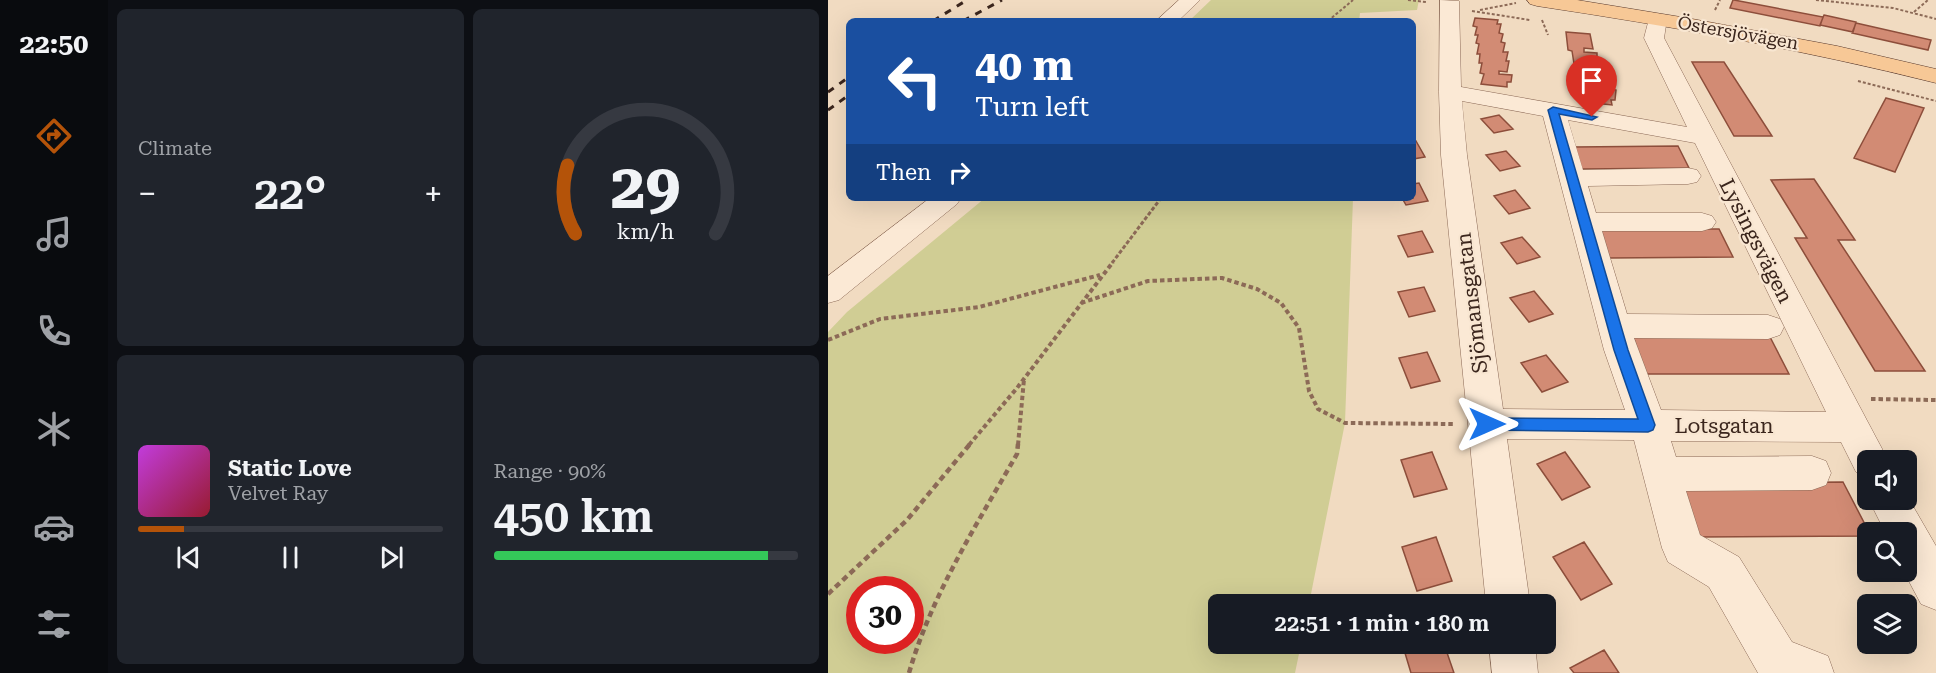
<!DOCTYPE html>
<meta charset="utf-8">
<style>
:root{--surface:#171b24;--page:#20242c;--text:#f1f3f6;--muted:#9ea1a6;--line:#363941;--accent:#b45309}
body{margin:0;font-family:"Roboto Serif",serif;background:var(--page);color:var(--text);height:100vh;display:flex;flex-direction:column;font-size:22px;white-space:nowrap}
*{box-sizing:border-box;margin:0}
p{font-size:20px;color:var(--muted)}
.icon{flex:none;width:33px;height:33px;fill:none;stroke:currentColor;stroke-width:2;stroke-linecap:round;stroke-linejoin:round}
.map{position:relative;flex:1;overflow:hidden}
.panel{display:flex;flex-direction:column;gap:9px;padding:9px;background:#0d0f14;width:720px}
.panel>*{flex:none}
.hud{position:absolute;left:18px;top:18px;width:570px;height:183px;border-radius:9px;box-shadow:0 6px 24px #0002;background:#1a4fa0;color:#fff;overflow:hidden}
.buttons{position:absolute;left:1029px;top:450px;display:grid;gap:12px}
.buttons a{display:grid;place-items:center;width:60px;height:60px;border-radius:9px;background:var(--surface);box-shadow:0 6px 24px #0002;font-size:30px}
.speed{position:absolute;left:18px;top:576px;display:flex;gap:12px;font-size:30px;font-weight:700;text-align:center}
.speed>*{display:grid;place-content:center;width:78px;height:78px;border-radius:50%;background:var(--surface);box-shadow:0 6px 24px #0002;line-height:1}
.speed .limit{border:9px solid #d22;background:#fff;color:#111}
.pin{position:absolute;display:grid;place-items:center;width:51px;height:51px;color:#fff;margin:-62px -26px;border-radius:50% 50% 50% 0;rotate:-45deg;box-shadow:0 0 6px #0007}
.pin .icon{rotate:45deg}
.me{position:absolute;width:66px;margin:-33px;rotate:90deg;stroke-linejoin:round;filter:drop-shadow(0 0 4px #0008)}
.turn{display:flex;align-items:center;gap:21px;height:126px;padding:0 30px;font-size:27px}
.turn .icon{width:78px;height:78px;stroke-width:2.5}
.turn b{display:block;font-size:42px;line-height:51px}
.then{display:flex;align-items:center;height:57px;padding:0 30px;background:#0003;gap:12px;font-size:22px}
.big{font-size:45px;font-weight:600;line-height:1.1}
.panel .widget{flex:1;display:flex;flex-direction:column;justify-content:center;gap:9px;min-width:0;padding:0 21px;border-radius:9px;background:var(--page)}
.panel .dial{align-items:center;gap:0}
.dial svg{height:156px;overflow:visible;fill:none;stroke:var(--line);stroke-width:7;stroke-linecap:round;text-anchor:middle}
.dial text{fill:var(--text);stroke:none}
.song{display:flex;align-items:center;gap:18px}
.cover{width:72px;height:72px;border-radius:9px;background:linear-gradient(135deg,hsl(290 70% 55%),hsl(350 70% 35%))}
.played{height:6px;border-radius:3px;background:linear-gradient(90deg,var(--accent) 15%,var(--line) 15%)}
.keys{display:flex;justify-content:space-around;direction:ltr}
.heat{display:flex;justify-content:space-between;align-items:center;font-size:33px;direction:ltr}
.charge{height:9px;border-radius:4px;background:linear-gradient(90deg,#34c759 90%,var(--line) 0)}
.panel .tiles{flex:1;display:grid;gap:9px;grid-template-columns:repeat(2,1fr)}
.trip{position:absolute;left:380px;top:594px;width:348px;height:60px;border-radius:9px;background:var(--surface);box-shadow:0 6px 24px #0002;font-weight:600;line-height:60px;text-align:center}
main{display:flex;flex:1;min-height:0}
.dock{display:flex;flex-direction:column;width:108px;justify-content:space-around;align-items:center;background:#090b0e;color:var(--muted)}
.dock .icon{width:42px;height:42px}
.dock .active{color:var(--accent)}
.dock b{font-size:27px;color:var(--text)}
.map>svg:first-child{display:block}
</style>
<main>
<nav class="dock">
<b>22:50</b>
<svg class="icon active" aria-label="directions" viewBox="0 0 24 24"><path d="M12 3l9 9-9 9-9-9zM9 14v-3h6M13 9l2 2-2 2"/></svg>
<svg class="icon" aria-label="music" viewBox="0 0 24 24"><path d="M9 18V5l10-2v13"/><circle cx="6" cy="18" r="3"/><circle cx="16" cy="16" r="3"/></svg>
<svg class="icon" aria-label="phone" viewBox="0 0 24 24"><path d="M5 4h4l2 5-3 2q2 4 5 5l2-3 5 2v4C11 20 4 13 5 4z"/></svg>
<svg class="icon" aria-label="climate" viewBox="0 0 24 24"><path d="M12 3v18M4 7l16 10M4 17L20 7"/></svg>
<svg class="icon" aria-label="car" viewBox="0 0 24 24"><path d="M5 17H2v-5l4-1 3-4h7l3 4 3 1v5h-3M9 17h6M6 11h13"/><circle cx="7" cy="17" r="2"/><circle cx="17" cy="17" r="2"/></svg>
<svg class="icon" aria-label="filters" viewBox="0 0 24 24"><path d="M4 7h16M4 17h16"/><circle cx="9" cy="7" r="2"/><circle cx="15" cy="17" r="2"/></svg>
</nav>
<section class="panel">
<div class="tiles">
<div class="widget"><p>Climate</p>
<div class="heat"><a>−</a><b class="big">22°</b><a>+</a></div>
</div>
<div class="widget dial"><svg viewBox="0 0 100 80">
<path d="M14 69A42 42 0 1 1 86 69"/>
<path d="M14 69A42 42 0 0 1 10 34" stroke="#b45309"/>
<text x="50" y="56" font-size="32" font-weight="700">29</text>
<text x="50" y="72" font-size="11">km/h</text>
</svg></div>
<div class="widget">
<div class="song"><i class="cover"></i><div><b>Static Love</b><p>Velvet Ray</p></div></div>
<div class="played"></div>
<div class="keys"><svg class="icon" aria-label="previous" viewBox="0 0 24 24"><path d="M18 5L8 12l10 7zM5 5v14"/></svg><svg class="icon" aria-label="pause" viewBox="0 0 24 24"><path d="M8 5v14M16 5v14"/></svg><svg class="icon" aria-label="next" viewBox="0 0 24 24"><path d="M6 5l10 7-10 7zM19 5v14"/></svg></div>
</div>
<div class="widget"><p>Range · 90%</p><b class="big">450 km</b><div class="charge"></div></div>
</div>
</section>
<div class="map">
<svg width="1108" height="673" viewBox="0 0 1108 673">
<rect width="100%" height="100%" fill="#f1dbc1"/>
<path fill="#d0cd94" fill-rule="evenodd" d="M383,0H591L589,10L532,13L531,21H361Z
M157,198H525L517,423L481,604H390V644H473L467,673H0V332L19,312ZM32,590H82V640H32Z"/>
<path fill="#d28b74" stroke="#8d4e3b" stroke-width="1.5" d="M905,0H906L995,17L992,26L902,8Z
M996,15L1028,22L1025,32L992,25Z
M647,18L670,20L669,24H673L671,33L675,34L673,42L677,43L675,52H680L678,61H681L679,72L671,71V74L684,75L683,82H679V87L653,84L656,74L652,73L654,63H651L652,54H649L651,44L648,43L650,35H647L649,27L645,26Z
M1028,23L1103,40L1100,50L1024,33Z
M738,32L762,34L765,49L756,48V52L769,53V58L760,57V61L774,63V68L766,67L765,71L778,72V79L769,78V82L782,83L783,89L788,90L787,100H783L784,105L757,102V92H753V81H750V71L747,70L744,51L740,50Z
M864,62H896L944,136H906Z
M1058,98L1096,108L1067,172L1026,158Z
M671,115L685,129L666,133L653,119Z
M588,141L597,157L585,159V142Z
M850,146L861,168L753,169L746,147Z
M678,151L692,166L672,171L658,155Z
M986,179L1027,240H1010L1097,371H1047L967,238H979L943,180Z
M591,183L600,201L578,205L574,198H585V184Z
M687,190L702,208L681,214L666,196Z
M772,229H891L905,257L781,258Z
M594,231L605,252L580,257L570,236Z
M694,237L712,257L689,264L673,243Z
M596,287L607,311L581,317L570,292Z
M706,291L725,314L701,322L682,298Z
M941,335L961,374H817L805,336Z
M599,352L612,381L583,388L571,358Z
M718,355L740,382L714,392L693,363Z
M604,452L619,489L586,497L573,460Z
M737,452L762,487L734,500L709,464Z
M1015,482L1041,532L1040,536L871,537L853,483Z
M608,537L624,581L589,591L574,547Z
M756,542L784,584L753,600L725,557Z
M608,644H616L626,673H583L577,653Z
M776,650L791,673H746L742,668Z"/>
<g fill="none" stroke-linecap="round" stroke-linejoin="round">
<g stroke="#8c6a57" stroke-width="1">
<path id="minor" d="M351,0H372L350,21H328Z
M612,0L631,1L633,87L859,127L816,38L822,15H836L839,19L836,38L1060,460H1040V476L1028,472L1013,442L843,441L848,457L984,456L998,461L1003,473L998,485L984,490L858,491L872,535L911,557L964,642L1000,656L1006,673H930L881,587L840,562L834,548L806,440L679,439L702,604H658L613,155L611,92ZM634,101L715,116L776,350L797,410L675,409L639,155ZM740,120L867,143L998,412L833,410L806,338L940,339L952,335L956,327L952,319L940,315L799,314L774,231H874L884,228L888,222L884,216L874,213H768L760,186L860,184L869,182L873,176L869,170L860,168L755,170Z
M102,198H133L129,204L11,300L0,303V276Z
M1078,494L1108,546V610L1093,604L1076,572H1078V532H1057L1041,500H1078Z
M661,644H707L710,673H664Z"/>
</g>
<g stroke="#59392c" stroke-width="1">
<path id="major" d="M699,0H749L859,18L1009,46L1108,69V83C976,50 843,26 709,6L702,4Z"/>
</g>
<path stroke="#8c6a57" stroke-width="2" stroke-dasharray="3 2" stroke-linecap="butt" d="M580,0L598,2
M988,0L1065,8L1108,19
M652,10L688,3
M887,10L892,0
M644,11L702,20
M1086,12L1100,0
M714,20L720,35
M500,21L525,0
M1030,81L1108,101"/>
<path stroke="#8c6a57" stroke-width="3" stroke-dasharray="4 2" stroke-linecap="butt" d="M284,263L333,198"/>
<path stroke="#8c6a57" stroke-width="4" stroke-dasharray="4.5 3" stroke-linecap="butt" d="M253,303L320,281L394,278L429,289L453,303L471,328L481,391L490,409L517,423L626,424
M0,340L52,319L151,307L272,275
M1043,399L1108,400
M141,445L189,388L285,262
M190,445L196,379"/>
<path stroke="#8c6a57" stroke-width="4.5" stroke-dasharray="6 4" stroke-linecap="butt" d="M0,594L79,520L142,444
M81,673C103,596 149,524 189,454L190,444"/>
<use href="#minor" fill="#fbe9d5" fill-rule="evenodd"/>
<use href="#major" fill="#f7c896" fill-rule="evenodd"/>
<path stroke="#3b261d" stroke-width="3" stroke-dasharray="7 7" stroke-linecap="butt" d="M105,21L139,0
M135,21L174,0
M0,92L21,77
M0,110L21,95"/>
</g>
<path fill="#1a73e8" stroke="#114b97" stroke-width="1.5" d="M725,107L769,117L764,120L731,114L800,350L827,425L825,430L820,432L659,430L654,429L652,424L654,420L659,418L810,419L786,350L720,110Z"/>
<g text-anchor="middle" stroke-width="4.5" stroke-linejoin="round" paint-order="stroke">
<g font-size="18" fill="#3b261d" stroke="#f8e6d1">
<text transform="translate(910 33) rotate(10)" y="6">Östersjövägen</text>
</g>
<g font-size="21" fill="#3b261d" stroke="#f8e6d1">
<text transform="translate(928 241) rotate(63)" y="7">Lysingsvägen</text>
<text transform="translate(644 303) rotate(-97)" y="7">Sjömansgatan</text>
<text x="896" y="433">Lotsgatan</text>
</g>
</g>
</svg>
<div class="buttons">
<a><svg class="icon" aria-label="sound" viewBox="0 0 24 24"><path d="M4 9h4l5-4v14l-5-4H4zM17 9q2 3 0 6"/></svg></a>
<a><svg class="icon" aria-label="search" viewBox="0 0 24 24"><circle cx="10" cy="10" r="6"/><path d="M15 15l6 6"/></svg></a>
<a><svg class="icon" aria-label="layers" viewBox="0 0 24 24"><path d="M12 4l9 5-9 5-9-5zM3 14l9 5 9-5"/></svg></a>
</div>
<div class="speed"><div class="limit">30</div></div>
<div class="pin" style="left:764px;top:117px;background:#d93025"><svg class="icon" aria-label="arrive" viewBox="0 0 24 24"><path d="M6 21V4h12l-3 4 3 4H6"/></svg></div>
<svg class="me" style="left:659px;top:424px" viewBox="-20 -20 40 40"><path d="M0-17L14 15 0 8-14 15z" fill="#1a73e8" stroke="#fff" stroke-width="4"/></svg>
<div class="trip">22:51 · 1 min · 180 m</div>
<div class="hud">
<div class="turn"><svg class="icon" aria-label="left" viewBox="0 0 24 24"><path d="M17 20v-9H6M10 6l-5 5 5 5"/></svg><div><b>40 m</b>Turn left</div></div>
<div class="then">Then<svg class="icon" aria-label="right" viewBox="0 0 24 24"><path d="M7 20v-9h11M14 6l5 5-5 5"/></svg></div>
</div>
</div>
</main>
